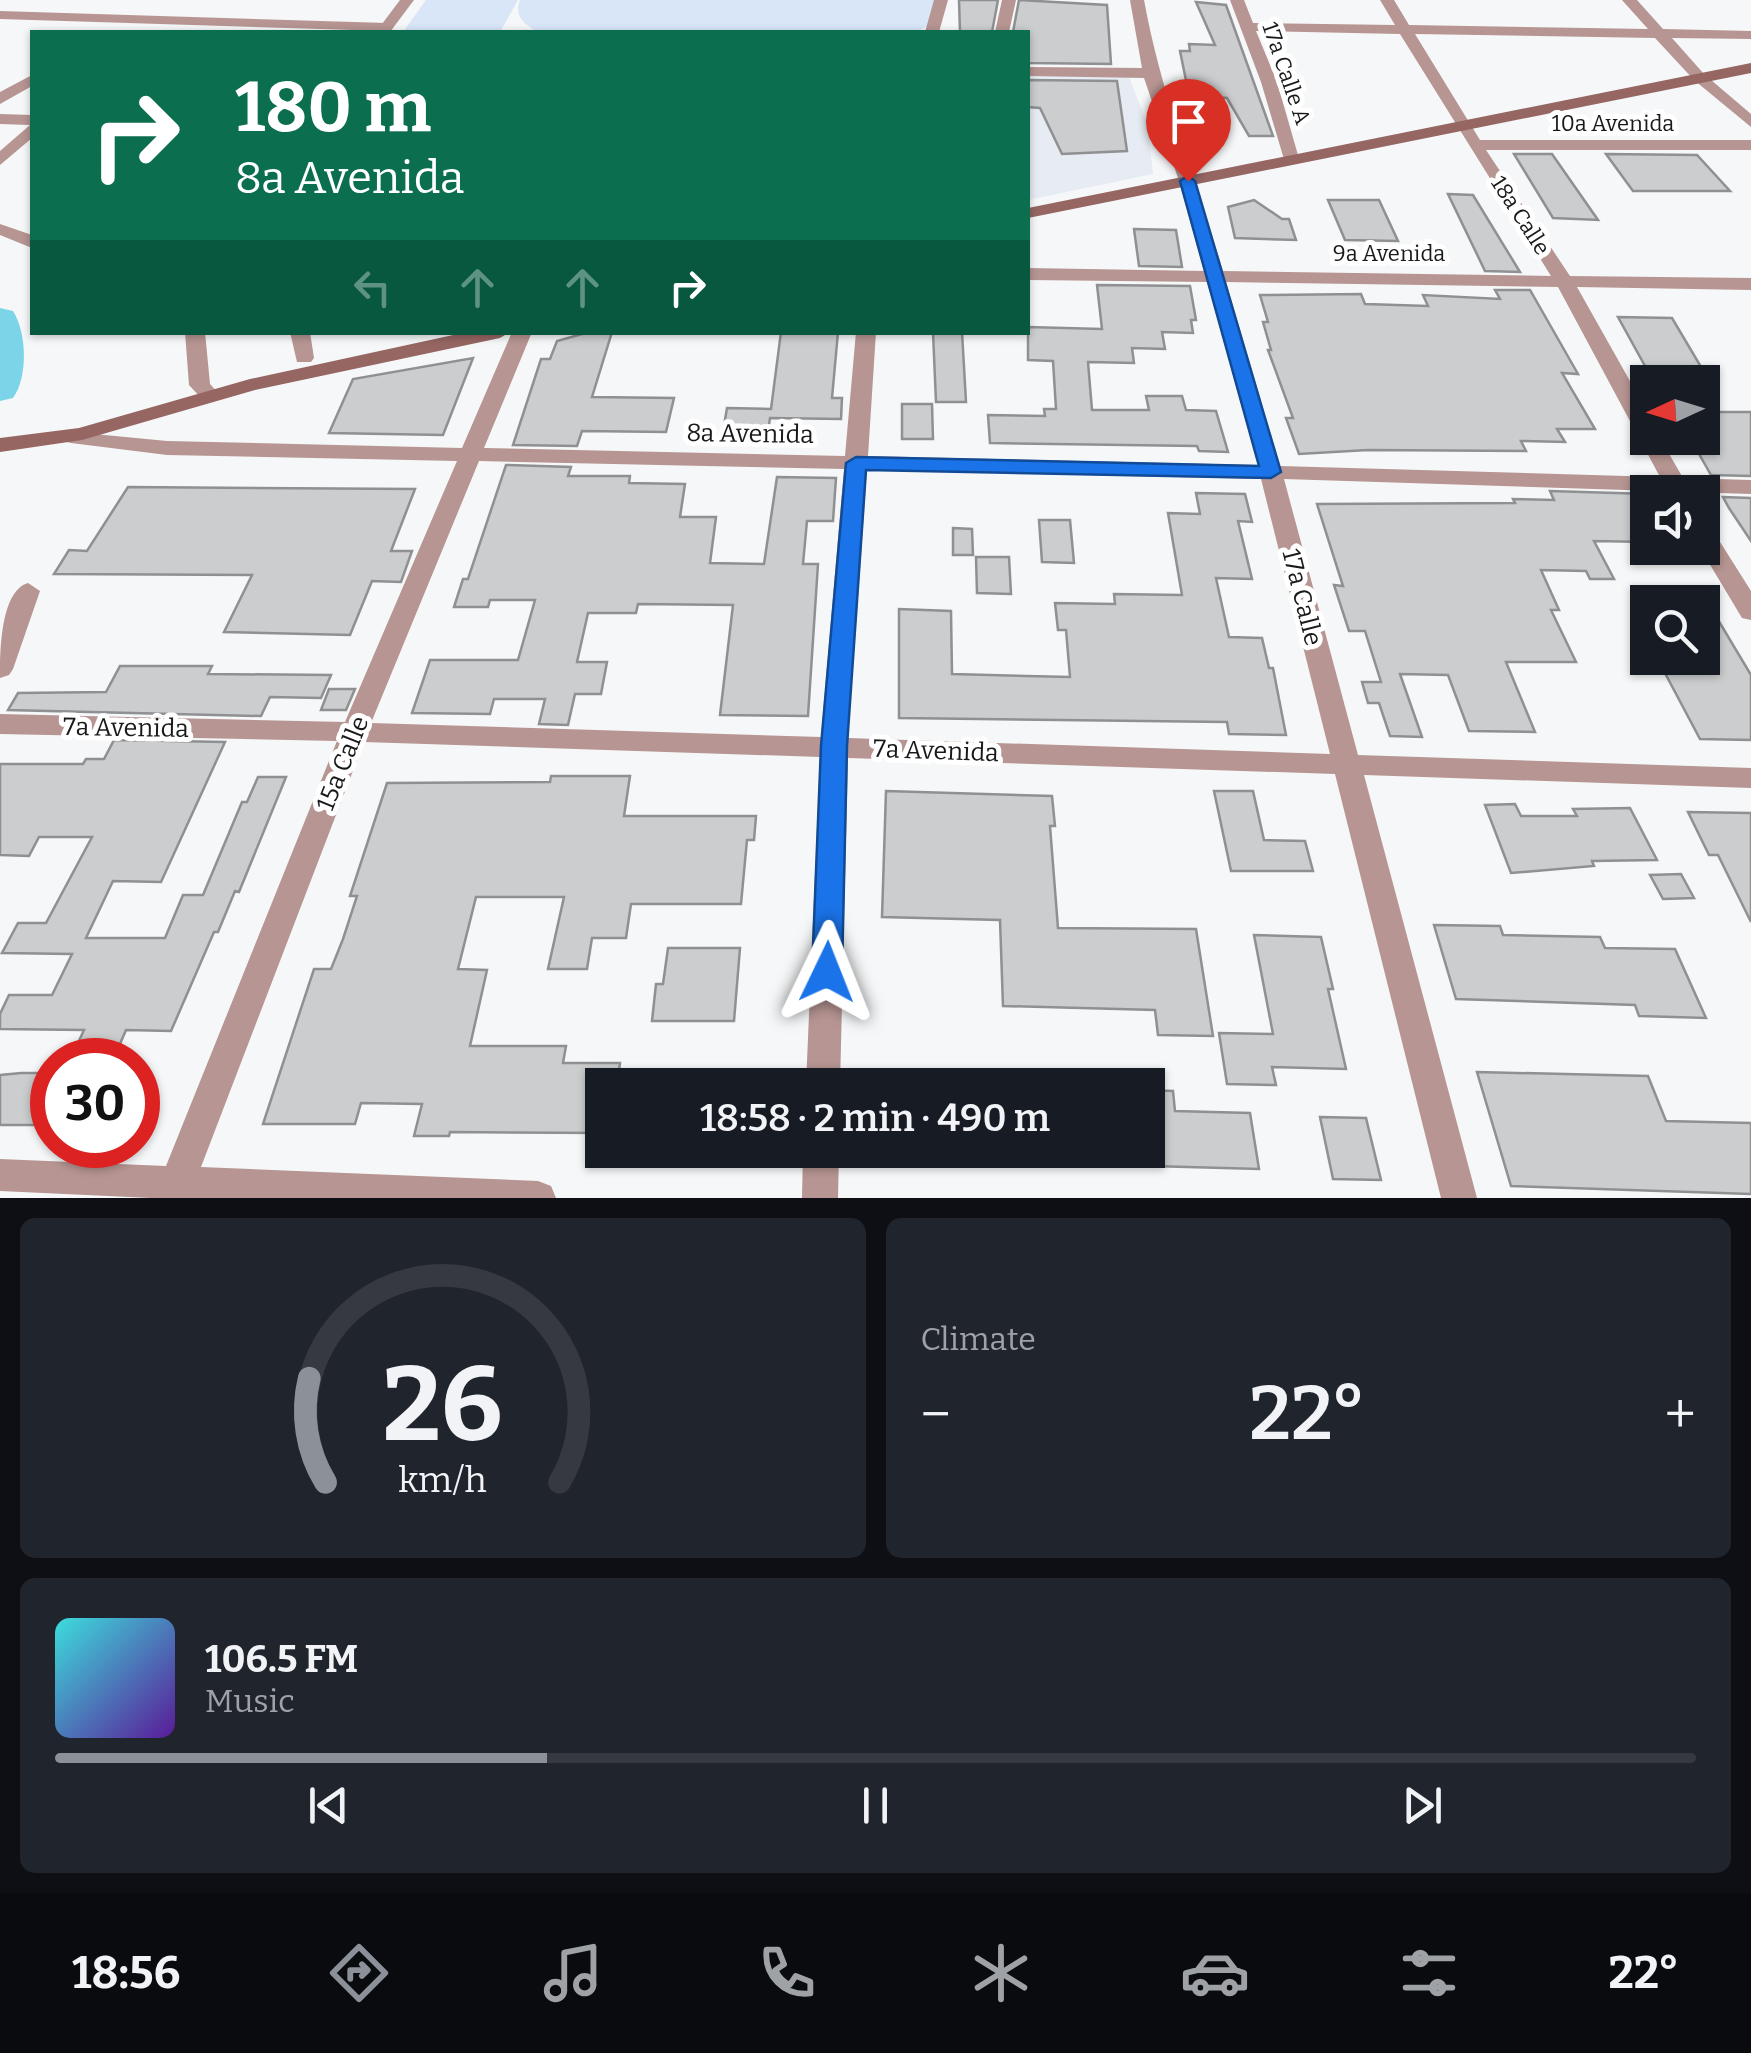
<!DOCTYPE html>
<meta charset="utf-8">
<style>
:root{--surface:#171b24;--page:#20242c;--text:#f1f3f6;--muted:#9ea1a6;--line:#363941;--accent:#8c9099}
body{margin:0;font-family:Bitter,serif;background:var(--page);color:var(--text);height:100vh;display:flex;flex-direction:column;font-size:38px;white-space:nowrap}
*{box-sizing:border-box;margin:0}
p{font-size:32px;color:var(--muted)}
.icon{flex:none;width:55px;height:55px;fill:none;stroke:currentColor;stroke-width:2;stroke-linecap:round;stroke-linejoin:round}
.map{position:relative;height:1198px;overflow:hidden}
.details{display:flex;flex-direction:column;gap:20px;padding:20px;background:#0d0f14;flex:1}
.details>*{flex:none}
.hud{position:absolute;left:30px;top:30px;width:1000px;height:305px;border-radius:0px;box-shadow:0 2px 8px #0004;background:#0b6e4f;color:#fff;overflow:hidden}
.needle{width:65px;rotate:266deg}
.fabs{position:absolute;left:1630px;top:365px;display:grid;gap:20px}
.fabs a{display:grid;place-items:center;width:90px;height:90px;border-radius:0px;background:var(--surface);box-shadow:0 2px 8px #0004;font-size:50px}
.speed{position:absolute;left:30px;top:1038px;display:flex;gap:20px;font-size:50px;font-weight:700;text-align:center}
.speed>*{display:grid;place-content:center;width:130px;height:130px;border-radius:50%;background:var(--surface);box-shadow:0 2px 8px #0004;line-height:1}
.speed .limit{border:15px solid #d22;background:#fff;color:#111}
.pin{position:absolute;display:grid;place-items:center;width:85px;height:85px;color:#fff;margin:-102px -42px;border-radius:50% 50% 50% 0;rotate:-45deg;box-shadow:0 0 10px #0007}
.pin .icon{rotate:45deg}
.me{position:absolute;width:110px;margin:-55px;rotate:2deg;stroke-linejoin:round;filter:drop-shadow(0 0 8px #0008)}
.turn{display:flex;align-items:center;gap:35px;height:210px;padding:0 40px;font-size:45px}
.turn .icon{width:130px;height:130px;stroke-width:2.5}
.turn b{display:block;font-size:70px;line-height:85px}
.lanes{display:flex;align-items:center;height:95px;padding:0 40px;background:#0003;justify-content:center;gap:50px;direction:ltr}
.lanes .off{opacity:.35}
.big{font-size:75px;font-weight:600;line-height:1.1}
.details .card{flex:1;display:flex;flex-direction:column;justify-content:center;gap:15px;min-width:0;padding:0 35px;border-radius:15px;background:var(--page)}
.details .dial{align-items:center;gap:0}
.dial svg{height:260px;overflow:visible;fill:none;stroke:var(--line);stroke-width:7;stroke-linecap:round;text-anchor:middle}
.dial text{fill:var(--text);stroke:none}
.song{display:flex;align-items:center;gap:30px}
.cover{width:120px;height:120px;border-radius:15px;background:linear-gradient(135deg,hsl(180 70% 55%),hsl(270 70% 35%))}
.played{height:10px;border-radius:5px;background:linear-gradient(90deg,var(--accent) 30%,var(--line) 30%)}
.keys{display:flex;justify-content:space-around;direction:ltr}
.heat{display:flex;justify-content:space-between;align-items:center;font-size:55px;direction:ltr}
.details .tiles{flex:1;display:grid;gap:20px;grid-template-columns:1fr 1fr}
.card:last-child{grid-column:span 2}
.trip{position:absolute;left:585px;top:1068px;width:580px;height:100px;border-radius:0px;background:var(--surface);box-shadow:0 2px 8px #0004;font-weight:600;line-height:100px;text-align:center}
.tabs{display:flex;height:160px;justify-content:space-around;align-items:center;background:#090b0e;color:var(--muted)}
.tabs .icon{width:70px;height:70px}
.tabs .selected{color:var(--accent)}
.tabs b{font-size:45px;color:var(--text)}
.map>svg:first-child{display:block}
</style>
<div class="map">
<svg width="1751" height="1198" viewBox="0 0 1751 1198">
<rect width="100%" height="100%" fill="#f6f7f8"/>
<path fill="#e7ecf4" d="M1028,74L1129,77L1148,126L1153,174L1028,200Z"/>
<path fill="#d9e6f8" d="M426,0H518L500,32H403Z
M520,0H939L929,25L917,32H538C525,25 513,16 520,0Z"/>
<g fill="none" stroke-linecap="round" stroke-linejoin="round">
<path fill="#7bd4e7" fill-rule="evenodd" d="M0,308L13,311C27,333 28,377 13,398L0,401Z"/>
</g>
<path fill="#cccdce" stroke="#8f9091" stroke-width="2.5" d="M959,0H998L992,32H960Z
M1019,0L1107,5L1111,64L1028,63V32H1013Z
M1196,2L1226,5L1273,136H1249L1227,98L1189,95L1180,51H1190L1189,44L1215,45Z
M1028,80L1117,81L1127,151L1062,154L1040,108L1028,107Z
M1514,154H1552L1598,220L1553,218Z
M1606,154L1697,155L1730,191H1633Z
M1448,194L1473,195L1520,272L1485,271Z
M1254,200L1282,219H1289L1296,240L1235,238L1228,207Z
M1328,200H1379L1398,241L1345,240Z
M1134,229L1176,230L1182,267L1139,266Z
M1097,285L1190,286L1196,320H1191L1193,333L1162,332L1165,349L1132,348L1134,363L1088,362L1092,410H1149L1146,396H1182L1186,410L1216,411L1228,452L1199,451L1197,446L990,443L988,415L1045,416L1044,409H1056L1053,361L1028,360V327L1102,329Z
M1495,290H1530L1578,374L1562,373L1595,429H1557L1565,442L1521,441L1526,451L1368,450L1299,454L1286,418H1293L1268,350H1271L1263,322H1268L1260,295L1361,294L1365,304L1428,306L1423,295L1500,299Z
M1618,317L1672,318L1707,377L1650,375Z
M589,332H612L592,397L674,398L666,432L582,431L577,446L513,445L541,359H550L557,341Z
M781,332H838L832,398H842L841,419L770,418L768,432L723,431L727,408L771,409Z
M933,332H962L966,402H936Z
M473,358L443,435L329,433L353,379Z
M902,404H932L933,439H902Z
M1702,412H1751V476L1711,475L1690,438H1702Z
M506,465L571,467L568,476H630L629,483L685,484L680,517H716L710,563L764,564L777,477L836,478L833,521H807L803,564H818L808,716L720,715L733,605L638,604L636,613H588L577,662H607L601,694H575L568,725L539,724L545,699H494L490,714L412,713L430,660H518L535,600H490L488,607H454L463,579H468Z
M128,487L415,489L391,551H412L401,582L372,581L350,635L224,632L252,575L54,574L69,550L87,551Z
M1550,491L1648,494V542L1594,541L1614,579H1590L1586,571L1541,570L1559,610H1551L1576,662H1506L1535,732L1469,731L1448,675L1400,674L1422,737L1390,736L1379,703H1368L1362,682H1381L1365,631H1349L1334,585L1343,586L1317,504L1515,503L1513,499L1554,500Z
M1196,493L1245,494L1252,522L1238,521L1252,579L1216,578L1229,637L1262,638L1269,668H1273L1286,735L1229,734L1227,722L899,718V609L951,611L952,674L1070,677L1066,630H1058L1055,603L1115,604L1114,594L1182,595L1168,513L1200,514Z
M1723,497L1751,498V541L1729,508Z
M1039,520H1070L1074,563L1042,562Z
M953,528L972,529L973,555H953Z
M976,557H1009L1011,594L977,593Z
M1702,593L1751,675V740L1700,739L1657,658H1702Z
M120,666H212L208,674L331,675L321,698L270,697L261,716L8,710L18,693L106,692Z
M329,689H355L346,710H321Z
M114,740L225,742L161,882L113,881L86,938H165L183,895H203L242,802H247L258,777H286L239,892L235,891L218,932H214L171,1031L126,1030L113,1060H70L84,1030L0,1029V1014L9,995H52L72,954L2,953L18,923H46L92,837H39L29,856L0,855V764H83L86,759H104Z
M551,776H630L624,816H756L754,840H747L741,904H631L626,938H592L587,969H548L564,897H476L458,969L487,970L470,1046H566L563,1063H620L617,1085H602V1133L450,1132L449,1136H414L422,1104L361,1103L355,1124H263L314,969H331L343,939L357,896H350L387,783L550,782Z
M886,791L1052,796L1055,826H1050L1058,928L1196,929L1213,1036L1158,1035L1155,1010L1003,1006L1000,920L882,917Z
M1214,791H1253L1264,840L1305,841L1313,871H1231Z
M1515,804L1521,816H1577L1573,809L1630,808L1657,860L1592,861L1594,866L1511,873L1485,805Z
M1688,812L1751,813V922L1718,855H1709Z
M1681,874L1694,898L1663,899L1650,875Z
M1434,925L1500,926L1503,935L1600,937L1605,948L1675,949L1706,1018L1639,1016L1635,1005L1456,999Z
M1254,935L1321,937L1333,989H1328L1346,1069L1272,1067L1276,1085L1227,1084L1219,1033L1273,1034Z
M668,948H740L734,1021H652L656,984H663Z
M1477,1072L1648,1076L1666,1121L1751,1123V1194L1511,1186Z
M21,1073H52V1085L34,1125H0V1075Z
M1148,1090L1173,1091L1175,1111L1250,1113L1259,1169L1151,1166L1148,1159Z
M1320,1117L1366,1118L1381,1180L1333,1179Z"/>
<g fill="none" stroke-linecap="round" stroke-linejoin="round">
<path fill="#b69592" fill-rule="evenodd" d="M934,0H948L939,32H925Z
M1002,0H1016L1009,32H995Z
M1130,0H1144C1161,94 1196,180 1223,271L1551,276L1400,34L1256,31L1277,82L1300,162L1286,166L1261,82L1230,0H1244L1253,23L1395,25L1380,0H1394L1409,25L1648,29L1622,0H1637L1663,29L1751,31V39L1672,38L1704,74L1751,114V127L1694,80L1655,38L1415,34L1480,140H1751V150H1486L1570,276L1751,278V290L1577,287L1648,413V438H1660L1683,478L1751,480V494L1284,479L1358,755L1751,768V788L1364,775L1477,1198H1441L1335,774L848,758L840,1085H806L820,757L364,742L201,1167L538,1181L551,1186L556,1198H151L0,1191V1159L166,1166L337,741L0,734V714L345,722L457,461L167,455L71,443L63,441L60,436L63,431L167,441L462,448L512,332H532L484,448L845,456L856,332H876L868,456L1258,465L1207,282L1028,280V268L1204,271L1179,181L1144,78L1028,76V67L1142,68ZM1226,282L1558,287L1660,477L1280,466ZM479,461L844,469L821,737L371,723ZM867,470L1261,479L1330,754L848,738Z
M0,11L387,23L394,27L387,31L0,19Z
M32,75V86L0,104V92Z
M0,114L32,115V138L0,165V151L30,125L0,124Z
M0,224L32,235V248L0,235Z
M290,332H310L314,358L311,362H297Z
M1702,524L1710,526L1751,591V620L1742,618L1700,548Z
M28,583L40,591L13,669L9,675L0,678C0,654 0,591 28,583Z
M803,1150H839L838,1198H802Z"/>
<path fill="#b69592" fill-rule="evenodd" d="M400,0H414L390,32H376Z
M185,332H205L210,384L220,395L216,399H202L189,385Z"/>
<path fill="#956662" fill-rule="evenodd" d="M1751,63V73L1028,218V208Z
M467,332H510L500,338L255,390L82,440L0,452V438L79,428L250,379Z"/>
</g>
<path fill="#1a73e8" stroke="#114b97" stroke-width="2.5" d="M1188,176L1195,181L1281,472L1271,478L866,470L847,746L842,972L837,980L827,984L817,980L812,972L821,746L846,463L856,457L1259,466L1180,181Z"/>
<g text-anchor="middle" stroke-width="10" stroke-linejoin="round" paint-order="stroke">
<g font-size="22" fill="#181919" stroke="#fff">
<text transform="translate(1287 73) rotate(71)" y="8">17a Calle A</text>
<text x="1613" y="131">10a Avenida</text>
<text transform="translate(1521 215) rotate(57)" y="8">18a Calle</text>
<text x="1389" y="261">9a Avenida</text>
</g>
<g font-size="25" fill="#181919" stroke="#fff">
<text transform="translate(750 433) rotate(1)" y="9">8a Avenida</text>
<text transform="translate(1303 597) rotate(76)" y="9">17a Calle</text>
<text transform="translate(126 727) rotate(1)" y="9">7a Avenida</text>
<text transform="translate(936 750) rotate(2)" y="9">7a Avenida</text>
<text transform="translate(342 763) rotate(-68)" y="9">15a Calle</text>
</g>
</g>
</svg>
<div class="fabs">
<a><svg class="needle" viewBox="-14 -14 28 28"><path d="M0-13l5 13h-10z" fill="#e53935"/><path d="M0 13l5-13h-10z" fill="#9ea1a6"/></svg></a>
<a><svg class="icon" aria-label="sound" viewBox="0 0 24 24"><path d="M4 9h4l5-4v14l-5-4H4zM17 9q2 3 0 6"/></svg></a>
<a><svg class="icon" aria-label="search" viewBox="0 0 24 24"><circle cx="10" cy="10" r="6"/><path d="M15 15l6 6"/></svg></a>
</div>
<div class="speed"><div class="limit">30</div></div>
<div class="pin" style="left:1188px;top:181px;background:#d93025"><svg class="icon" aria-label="arrive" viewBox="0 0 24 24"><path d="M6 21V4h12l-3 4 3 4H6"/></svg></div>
<svg class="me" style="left:827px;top:972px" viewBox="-20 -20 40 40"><path d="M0-17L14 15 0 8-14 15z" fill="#1a73e8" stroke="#fff" stroke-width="4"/></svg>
<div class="trip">18:58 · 2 min · 490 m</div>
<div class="hud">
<div class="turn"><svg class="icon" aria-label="right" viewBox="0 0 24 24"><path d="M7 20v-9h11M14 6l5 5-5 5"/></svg><div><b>180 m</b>8a Avenida</div></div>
<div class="lanes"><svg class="icon off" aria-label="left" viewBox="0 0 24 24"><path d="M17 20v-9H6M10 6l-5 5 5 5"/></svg><svg class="icon off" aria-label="ahead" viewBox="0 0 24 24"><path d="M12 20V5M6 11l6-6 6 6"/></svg><svg class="icon off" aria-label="ahead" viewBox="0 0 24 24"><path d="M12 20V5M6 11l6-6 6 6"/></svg><svg class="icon" aria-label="right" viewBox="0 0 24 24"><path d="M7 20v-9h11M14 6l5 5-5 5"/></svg></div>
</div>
</div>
<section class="details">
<div class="tiles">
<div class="card dial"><svg viewBox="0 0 100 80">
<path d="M14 69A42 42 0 1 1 86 69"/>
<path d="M14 69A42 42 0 0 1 9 37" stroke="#8c9099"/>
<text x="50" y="56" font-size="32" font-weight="700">26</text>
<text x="50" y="72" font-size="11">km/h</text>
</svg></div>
<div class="card"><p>Climate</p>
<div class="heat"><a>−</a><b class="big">22°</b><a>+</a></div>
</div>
<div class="card">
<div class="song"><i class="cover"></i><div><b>106.5 FM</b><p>Music</p></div></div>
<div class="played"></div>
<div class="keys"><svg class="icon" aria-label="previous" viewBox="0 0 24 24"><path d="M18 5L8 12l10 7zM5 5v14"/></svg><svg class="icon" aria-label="pause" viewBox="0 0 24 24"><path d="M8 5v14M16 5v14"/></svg><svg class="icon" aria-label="next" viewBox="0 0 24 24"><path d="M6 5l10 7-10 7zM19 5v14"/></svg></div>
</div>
</div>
</section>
<nav class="tabs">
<b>18:56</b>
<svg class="icon selected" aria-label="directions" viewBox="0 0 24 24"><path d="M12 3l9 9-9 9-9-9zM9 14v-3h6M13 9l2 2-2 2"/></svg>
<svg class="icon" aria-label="music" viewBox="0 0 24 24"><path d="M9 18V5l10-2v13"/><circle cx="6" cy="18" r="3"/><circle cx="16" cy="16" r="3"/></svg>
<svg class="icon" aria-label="phone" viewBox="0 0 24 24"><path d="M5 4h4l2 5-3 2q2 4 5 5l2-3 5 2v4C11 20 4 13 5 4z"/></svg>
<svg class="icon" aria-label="climate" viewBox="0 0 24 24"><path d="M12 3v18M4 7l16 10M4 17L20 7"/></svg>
<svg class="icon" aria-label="car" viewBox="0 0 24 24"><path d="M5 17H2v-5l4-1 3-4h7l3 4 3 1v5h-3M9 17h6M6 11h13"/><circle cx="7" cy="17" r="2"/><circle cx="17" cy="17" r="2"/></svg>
<svg class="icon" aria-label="filters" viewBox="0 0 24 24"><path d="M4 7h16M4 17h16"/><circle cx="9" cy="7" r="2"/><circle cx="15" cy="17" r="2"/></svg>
<b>22°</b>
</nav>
